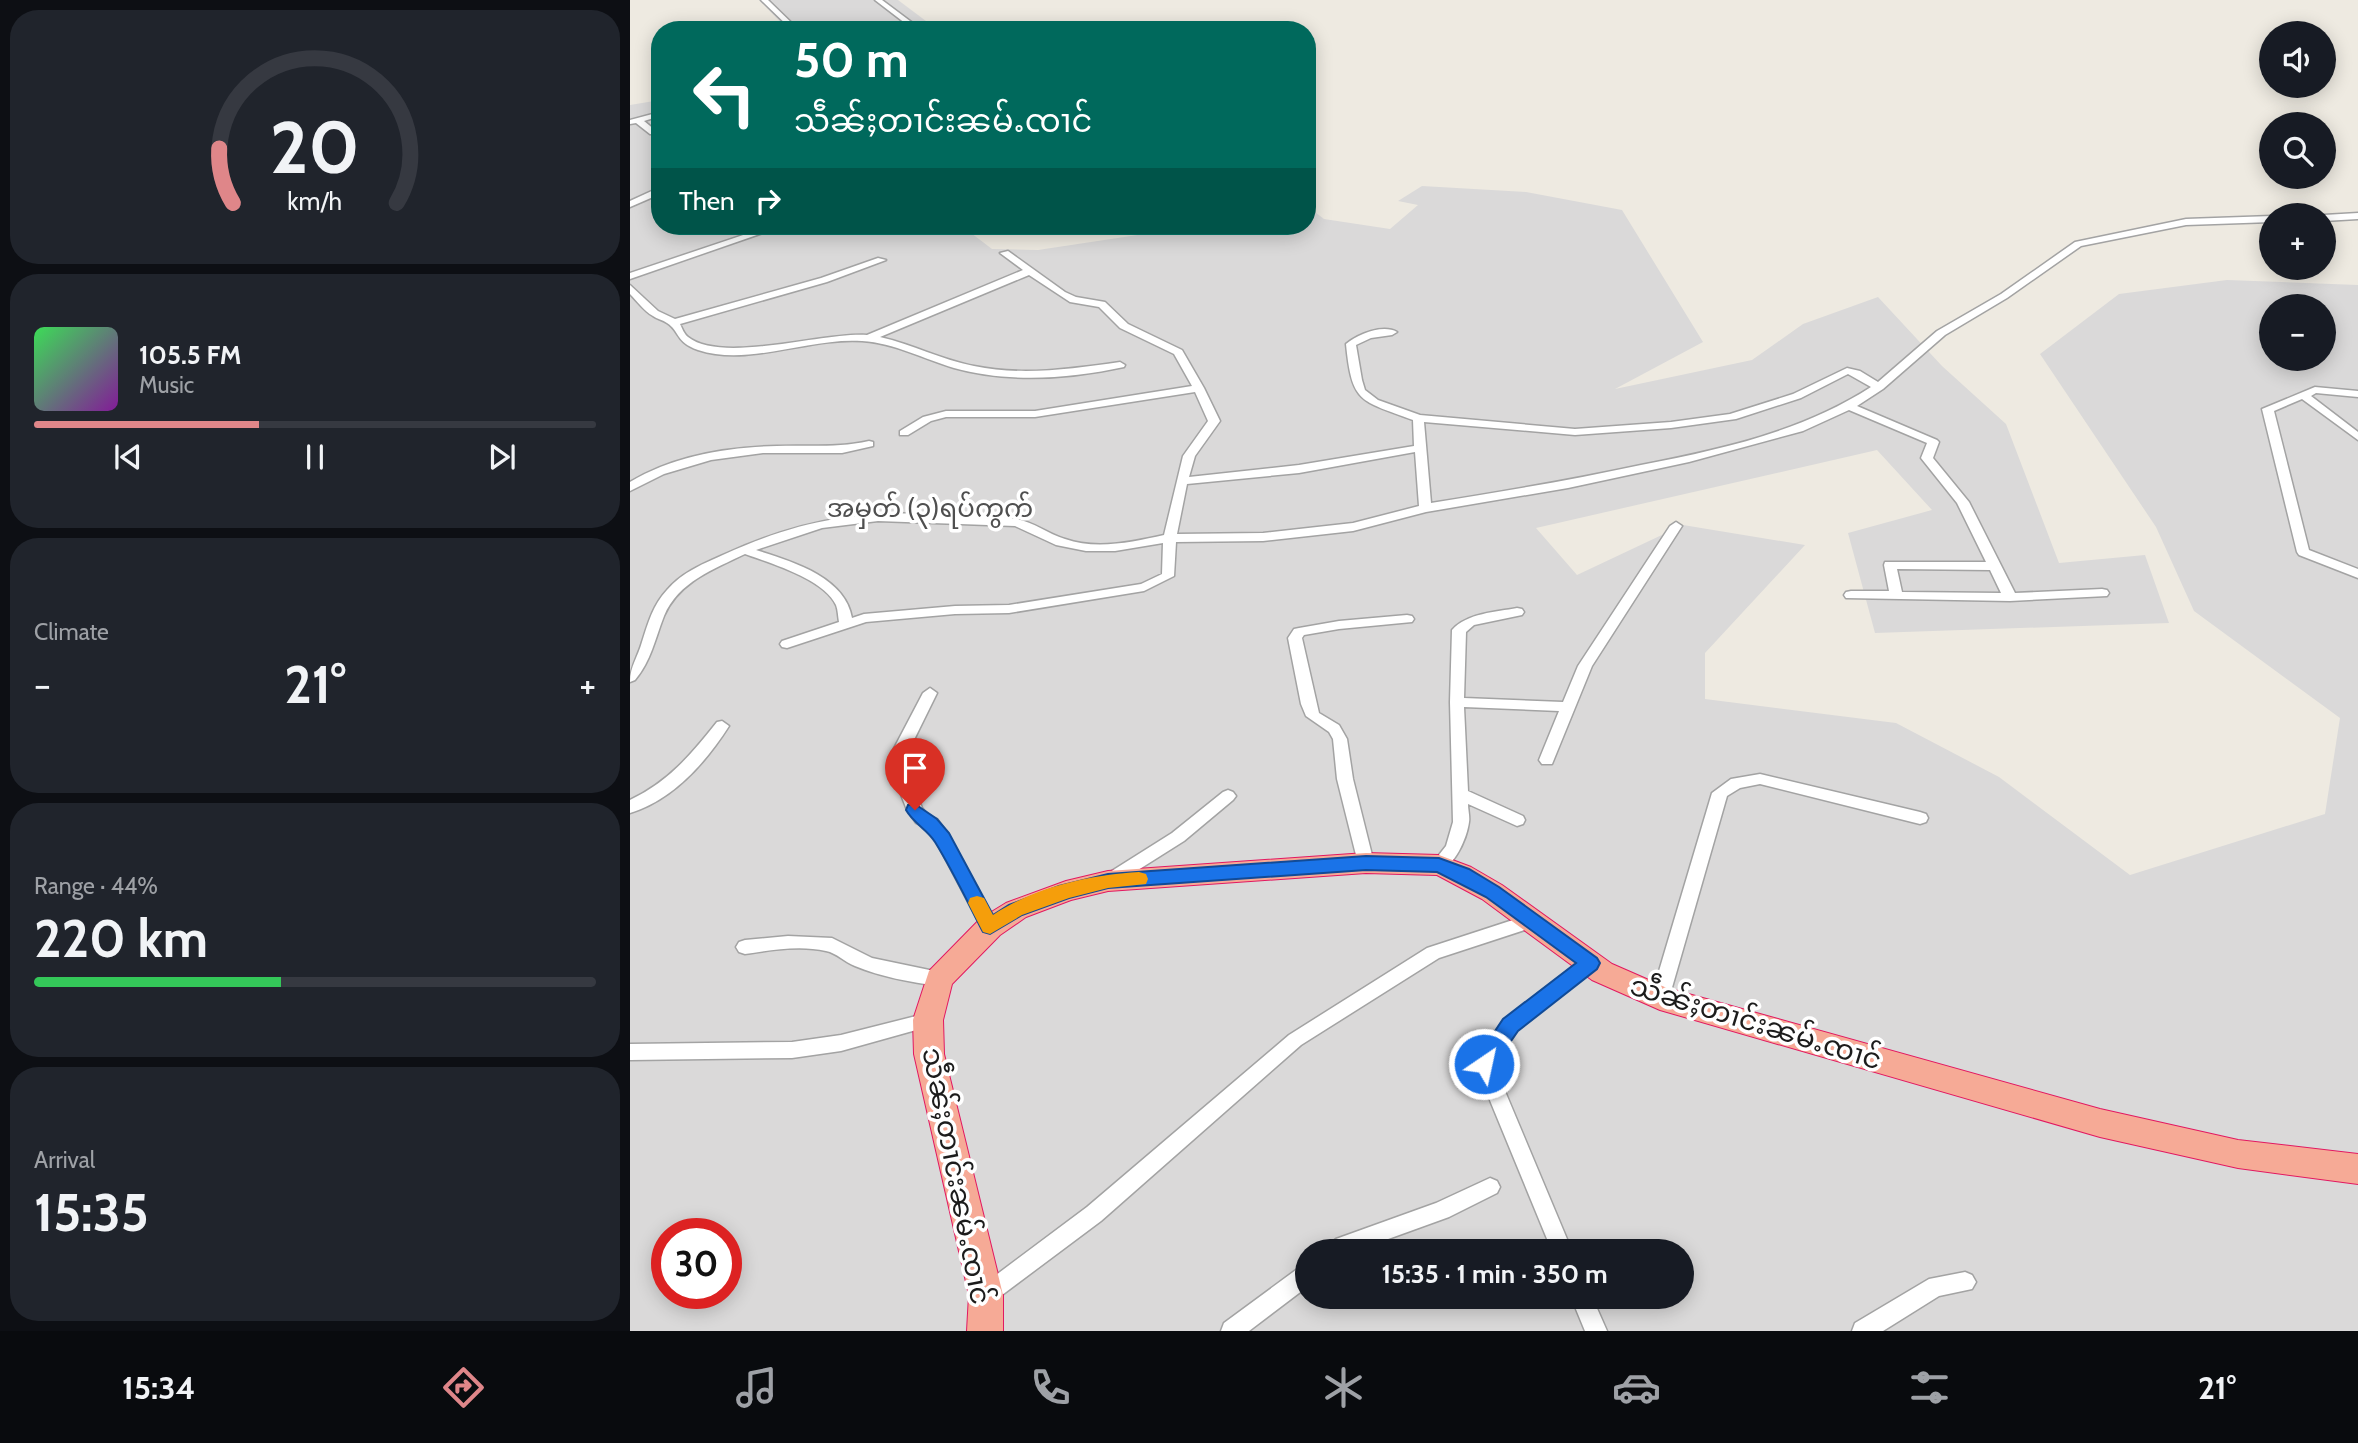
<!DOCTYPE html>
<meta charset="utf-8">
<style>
:root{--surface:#171b24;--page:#20242c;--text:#f1f3f6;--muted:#9ea1a6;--line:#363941;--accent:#df8689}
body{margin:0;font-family:Cabin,"Noto Sans Myanmar",sans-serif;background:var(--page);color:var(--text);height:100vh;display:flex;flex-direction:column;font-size:26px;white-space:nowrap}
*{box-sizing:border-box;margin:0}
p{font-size:23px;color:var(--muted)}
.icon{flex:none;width:38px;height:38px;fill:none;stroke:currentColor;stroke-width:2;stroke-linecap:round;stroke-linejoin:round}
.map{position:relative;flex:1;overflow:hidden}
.sheet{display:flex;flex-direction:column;gap:10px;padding:10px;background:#0d0f14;width:630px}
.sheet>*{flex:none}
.hud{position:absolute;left:21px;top:21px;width:665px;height:214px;border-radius:28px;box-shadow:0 4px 18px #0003;background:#00695c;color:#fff;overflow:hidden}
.controls{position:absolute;left:1629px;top:21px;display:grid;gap:14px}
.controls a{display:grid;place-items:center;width:77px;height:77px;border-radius:50%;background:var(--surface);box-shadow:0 4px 18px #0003;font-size:35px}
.speed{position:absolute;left:21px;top:1218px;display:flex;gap:14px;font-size:35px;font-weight:700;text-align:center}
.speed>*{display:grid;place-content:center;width:91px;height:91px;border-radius:50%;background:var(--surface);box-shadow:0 4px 18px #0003;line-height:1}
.speed .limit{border:10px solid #d22;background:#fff;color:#111}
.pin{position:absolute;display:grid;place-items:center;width:60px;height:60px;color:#fff;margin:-72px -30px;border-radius:50% 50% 50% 0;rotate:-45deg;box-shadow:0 0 7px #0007}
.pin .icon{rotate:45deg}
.me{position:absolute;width:77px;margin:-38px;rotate:34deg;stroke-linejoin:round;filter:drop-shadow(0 0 5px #0008)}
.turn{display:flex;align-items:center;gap:24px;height:147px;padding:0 28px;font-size:32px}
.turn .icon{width:91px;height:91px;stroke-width:2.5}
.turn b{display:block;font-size:49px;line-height:60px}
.then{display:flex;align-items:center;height:66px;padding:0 28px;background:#0003;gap:14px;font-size:26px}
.big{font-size:52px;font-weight:700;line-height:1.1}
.sheet .tile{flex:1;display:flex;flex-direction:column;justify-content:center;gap:10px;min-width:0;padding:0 24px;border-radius:28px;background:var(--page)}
.sheet .dial{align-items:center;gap:0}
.dial svg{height:182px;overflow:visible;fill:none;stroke:var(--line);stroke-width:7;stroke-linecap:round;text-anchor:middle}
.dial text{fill:var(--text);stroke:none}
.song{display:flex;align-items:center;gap:21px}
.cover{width:84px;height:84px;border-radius:10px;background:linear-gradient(135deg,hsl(130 70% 55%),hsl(290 70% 35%))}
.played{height:7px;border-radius:4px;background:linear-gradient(90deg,var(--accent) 40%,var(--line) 40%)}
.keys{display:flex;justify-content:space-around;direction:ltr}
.heat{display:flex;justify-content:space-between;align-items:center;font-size:38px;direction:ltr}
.charge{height:10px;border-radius:5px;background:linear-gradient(90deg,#34c759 44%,var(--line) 0)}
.trip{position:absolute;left:665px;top:1239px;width:399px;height:70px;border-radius:35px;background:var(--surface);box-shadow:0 4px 18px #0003;font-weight:700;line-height:70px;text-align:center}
.tab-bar{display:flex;height:112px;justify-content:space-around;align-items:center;background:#090b0e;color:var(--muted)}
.tab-bar .icon{width:49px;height:49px}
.tab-bar .current{color:var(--accent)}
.tab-bar b{font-size:32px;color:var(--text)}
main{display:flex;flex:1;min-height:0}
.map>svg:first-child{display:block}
</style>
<main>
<section class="sheet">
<div class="tile dial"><svg viewBox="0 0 100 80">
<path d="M14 69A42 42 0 1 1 86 69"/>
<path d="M14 69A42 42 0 0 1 8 45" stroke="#df8689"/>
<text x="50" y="56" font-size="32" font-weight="700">20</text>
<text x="50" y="72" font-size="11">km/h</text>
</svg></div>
<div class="tile">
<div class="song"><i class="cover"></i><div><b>105.5 FM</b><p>Music</p></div></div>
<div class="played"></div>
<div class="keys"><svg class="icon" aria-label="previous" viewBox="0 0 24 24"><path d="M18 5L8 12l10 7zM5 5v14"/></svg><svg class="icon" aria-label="pause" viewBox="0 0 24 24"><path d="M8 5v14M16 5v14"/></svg><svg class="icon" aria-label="next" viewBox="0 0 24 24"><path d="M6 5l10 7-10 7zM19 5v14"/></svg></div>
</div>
<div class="tile"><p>Climate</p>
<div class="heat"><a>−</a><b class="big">21°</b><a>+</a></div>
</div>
<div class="tile"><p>Range · 44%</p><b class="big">220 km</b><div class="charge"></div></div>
<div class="tile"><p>Arrival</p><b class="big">15:35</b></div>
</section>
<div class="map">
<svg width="1728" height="1331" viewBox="0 0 1728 1331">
<rect width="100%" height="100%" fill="#eeeae1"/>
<path fill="#dad9d9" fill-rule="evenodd" d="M129,0H268L308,30H158Z
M30,100V226H308L341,233L362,249L408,250L534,231L529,226H677V206L694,219L760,229L788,205L768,201L792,186L896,192L992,210L1073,342L985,389L1122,360L1173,324L1248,297L1312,366L1376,424L1429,563L1515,555L1539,623L1245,633L1218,533L1302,510L1247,450L906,528L947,575L1053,525L1175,545L1075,653V699L1266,723L1369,777L1500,875L1695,814L1710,718L1564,611L1526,527L1410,354L1489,294L1597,280L1728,285V1331H0V105ZM1642,306H1694V359H1642ZM37,1234H96V1293H37ZM677,1251H1052V1297H677Z"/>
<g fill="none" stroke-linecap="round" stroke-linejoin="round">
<g stroke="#a3a3a3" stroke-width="3">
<path id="minor" d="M131,0H138L169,30H162Z
M245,0H252L292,30H284Z
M30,112V116L14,121L25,130L30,131V135L20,134L6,123L0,124V120Z
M26,189H30V194L0,207V201Z
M1728,213V219L1694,221V215Z
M1642,216V222L1556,225L1451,246L1377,298L1315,335L1253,389L1227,406L1307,440L1309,442L1303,458L1339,502L1385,593L1472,589L1477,590L1479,593L1477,596L1380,601L1216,598L1214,595L1216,592L1221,591H1259L1254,565L1255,562H1356L1327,503L1291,458L1297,443L1219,410L1173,431L1059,462L938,488L796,512L723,531L633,541L546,542L544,576L514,591L379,613L325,614L236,622L157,648L152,647L150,644L152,641L209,622C208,617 208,610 206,605C194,579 140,563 115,554C84,569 48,582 34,616C25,639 21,661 5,680L0,682C0,666 8,657 12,642C18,623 23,605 37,590C52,572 75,563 95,554C179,516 237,510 328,515C347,516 367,515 386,519C404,522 418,534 435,539C466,550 503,542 534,535L553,456L578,421L565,392L405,417H316L301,421L278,435H270V431L293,417L316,411H405L562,386L544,354L490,328L469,307L440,302L399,275L250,337C282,344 312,360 344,366C392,376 441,369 490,362L495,365L494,367C439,379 378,383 324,368C294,359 264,343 232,341C180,337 119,367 68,350C45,342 50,331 37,323C33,320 27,319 23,316C14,311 7,301 0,294V285L28,311L45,319L191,278L248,258L256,260L197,282L50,324C52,328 54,334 58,337C92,364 193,332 237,335L393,270L370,253L378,251L435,292L446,297L475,302L498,324L552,350L574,388L590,421L565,456L559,477L669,465L784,446L783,420C730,400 722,404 716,344C728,334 753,324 767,332L762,335L741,338L726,345L732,380L735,390L748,400L790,415L945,429L1041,422L1100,414L1163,394L1217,368L1230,371L1248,382L1307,331L1371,294L1445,242L1556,219ZM1218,374L1241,387C1171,432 1092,449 1011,465C941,480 871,492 801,503L794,422L945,435L1041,428L1106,419L1171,398ZM785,452L789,506L723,523L633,533L547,534L557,484L669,473ZM248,521L385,526L426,545L456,551H485L533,543L532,574L511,584L379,605L325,606L234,614L222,618C215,576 160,561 126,550L192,528ZM1267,569L1360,570L1371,593L1272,592Z
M140,226H153L0,279V273Z
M1685,387L1728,391V397L1686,393L1681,396L1728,432V440L1672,399L1644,411L1679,550L1728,569V578L1669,555L1667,552L1632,409Z
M239,441L243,442V446L212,453H133L81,460L34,474L0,491V482C43,456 97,447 147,446C178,445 208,448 239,441Z
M1046,522L1052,526L962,666L922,764H912L909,760L929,711L834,707L838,791L893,816L895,820L893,824L887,826L838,804C838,810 840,817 839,822C837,838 822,875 803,869L801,865L816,846L823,822L820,702L822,630C837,613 866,612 887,608L892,609L894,612L892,615L844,625L836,632L834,698L933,702L948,666L1040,526Z
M777,615L782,616L784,619L782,622L709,629L674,635L672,638L689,713L709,725L717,739L723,779L744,863L742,867L736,869L730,867L728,863L707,779L703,739L699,732L676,716L671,704L658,638L664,629L669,628L709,621Z
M300,688L307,693L276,756L277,769L292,808L298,815L307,819L318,834L368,927L366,932L360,934L354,932L306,841L295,827L286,823L277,810L261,769L260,756L293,693Z
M92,721L99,726C76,762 43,800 0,813V800C38,782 61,755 87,722Z
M1130,774L1290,812L1296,814L1298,818L1296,822L1290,824L1130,784L1110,788L1097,796L1039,998L1036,1003L1030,1005L1024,1003L1021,998L1082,793L1101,779Z
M598,790L603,792L606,796L603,800L554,841L489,882L483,884L477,882L475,878L477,874L542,833L593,792Z
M901,914L907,916L909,921L907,926L809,958L671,1045L471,1221L364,1301L357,1304L350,1301L346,1294L350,1287L457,1207L659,1035L797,948Z
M158,936L202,938L242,958L309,972L315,974L318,979L315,984L309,986C280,982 251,977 225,966C214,962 207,953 196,951C170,945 141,950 115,954L109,952L106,947L109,942L115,940Z
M960,956L966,958L969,963L966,968L886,1030L864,1065L942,1251H922L845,1064L874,1020L954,958Z
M298,1013L304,1015L307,1020L304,1025L211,1051L162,1058L0,1060V1044L162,1042L211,1035Z
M860,1178L867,1181L870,1187L867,1193L819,1217L725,1251H697L700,1244L706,1239L806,1203Z
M677,1264V1287L619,1331H591L594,1323L670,1267Z
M1335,1272L1342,1275L1346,1282L1342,1289L1309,1296L1253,1331H1222L1225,1323L1299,1279Z
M941,1297H962L977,1331H955Z"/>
</g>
<g stroke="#e21861" stroke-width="2">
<path id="trunk" d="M736,853L809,855L841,867L872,885L982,964L1037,988L1470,1109L1608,1140L1728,1154V1184L1608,1168L1470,1137L1030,1010L962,980L852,899L807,875L736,873L478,891L441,900L396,917L370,935L322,984L313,1020L314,1054L373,1295V1331H337L339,1295L284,1054L283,1020L299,971L350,919L376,903L436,881L478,871Z"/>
</g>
<use href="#minor" fill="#fff" fill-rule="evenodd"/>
<use href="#trunk" fill="#f6aa96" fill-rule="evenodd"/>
</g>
<path fill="#1a73e8" stroke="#114b97" stroke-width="2" d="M285,804L307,819L319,833L363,915L379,905L429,886L478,874L736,856L809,858L839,869L869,887L967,958L970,963L967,969L888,1031L861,1070L854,1073L846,1070L843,1064L873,1019L946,963L856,897L807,872L736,870L478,888L439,898L392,915L360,934L353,932C338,903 323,871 305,842C297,829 284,824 276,810L278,805Z"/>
<path fill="#f59e0b" d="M509,872L516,874L518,879L516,884L478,888L439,898L392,915L360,934L353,932L338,903L340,898L347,896L354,898L363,915C405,887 460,875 509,872Z"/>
<g text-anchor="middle" stroke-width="7" stroke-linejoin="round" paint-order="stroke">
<g font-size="26" fill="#4f4f4f" stroke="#fff">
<text x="300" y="517">အမှတ် (၃)ရပ်ကွက်</text>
</g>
<g font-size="28" fill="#1c1c1c" stroke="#fff">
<text transform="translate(1126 1022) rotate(17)" y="10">သဵၼ်ႈတၢင်းၼမ်ႉၸၢင်</text>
<text transform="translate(327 1176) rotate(79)" y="10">သဵၼ်ႈတၢင်းၼမ်ႉၸၢင်</text>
</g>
</g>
</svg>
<div class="controls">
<a><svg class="icon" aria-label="sound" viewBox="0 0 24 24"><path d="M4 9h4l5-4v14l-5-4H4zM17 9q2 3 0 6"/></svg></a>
<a><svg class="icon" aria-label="search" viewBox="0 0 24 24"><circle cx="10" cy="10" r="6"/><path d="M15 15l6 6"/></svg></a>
<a>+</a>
<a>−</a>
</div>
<div class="speed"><div class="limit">30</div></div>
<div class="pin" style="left:285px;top:810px;background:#d93025"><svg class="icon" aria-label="arrive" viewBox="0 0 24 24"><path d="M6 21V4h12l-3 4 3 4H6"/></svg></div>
<svg class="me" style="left:854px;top:1064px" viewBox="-20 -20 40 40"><circle r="17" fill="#1a73e8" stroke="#fff" stroke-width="3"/><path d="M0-11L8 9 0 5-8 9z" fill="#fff"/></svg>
<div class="trip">15:35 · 1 min · 350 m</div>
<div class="hud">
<div class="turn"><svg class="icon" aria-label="left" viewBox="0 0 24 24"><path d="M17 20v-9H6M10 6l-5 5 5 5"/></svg><div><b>50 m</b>သဵၼ်ႈတၢင်းၼမ်ႉၸၢင်</div></div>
<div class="then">Then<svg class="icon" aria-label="right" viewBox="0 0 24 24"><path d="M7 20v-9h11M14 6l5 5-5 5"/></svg></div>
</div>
</div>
</main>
<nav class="tab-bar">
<b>15:34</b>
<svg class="icon current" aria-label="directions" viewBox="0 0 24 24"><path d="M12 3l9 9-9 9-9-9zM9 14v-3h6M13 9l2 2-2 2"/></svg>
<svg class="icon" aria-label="music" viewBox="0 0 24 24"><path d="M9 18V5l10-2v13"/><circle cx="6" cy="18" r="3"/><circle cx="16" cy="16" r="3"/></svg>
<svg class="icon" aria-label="phone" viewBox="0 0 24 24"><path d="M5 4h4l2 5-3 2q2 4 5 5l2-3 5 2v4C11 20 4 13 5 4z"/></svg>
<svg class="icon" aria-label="climate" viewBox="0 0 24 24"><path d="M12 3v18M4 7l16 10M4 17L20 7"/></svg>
<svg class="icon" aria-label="car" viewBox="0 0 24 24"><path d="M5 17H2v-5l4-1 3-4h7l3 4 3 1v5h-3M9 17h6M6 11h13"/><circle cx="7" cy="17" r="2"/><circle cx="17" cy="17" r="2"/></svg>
<svg class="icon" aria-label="filters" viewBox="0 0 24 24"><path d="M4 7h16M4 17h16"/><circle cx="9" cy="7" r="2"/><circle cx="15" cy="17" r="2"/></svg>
<b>21°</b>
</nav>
